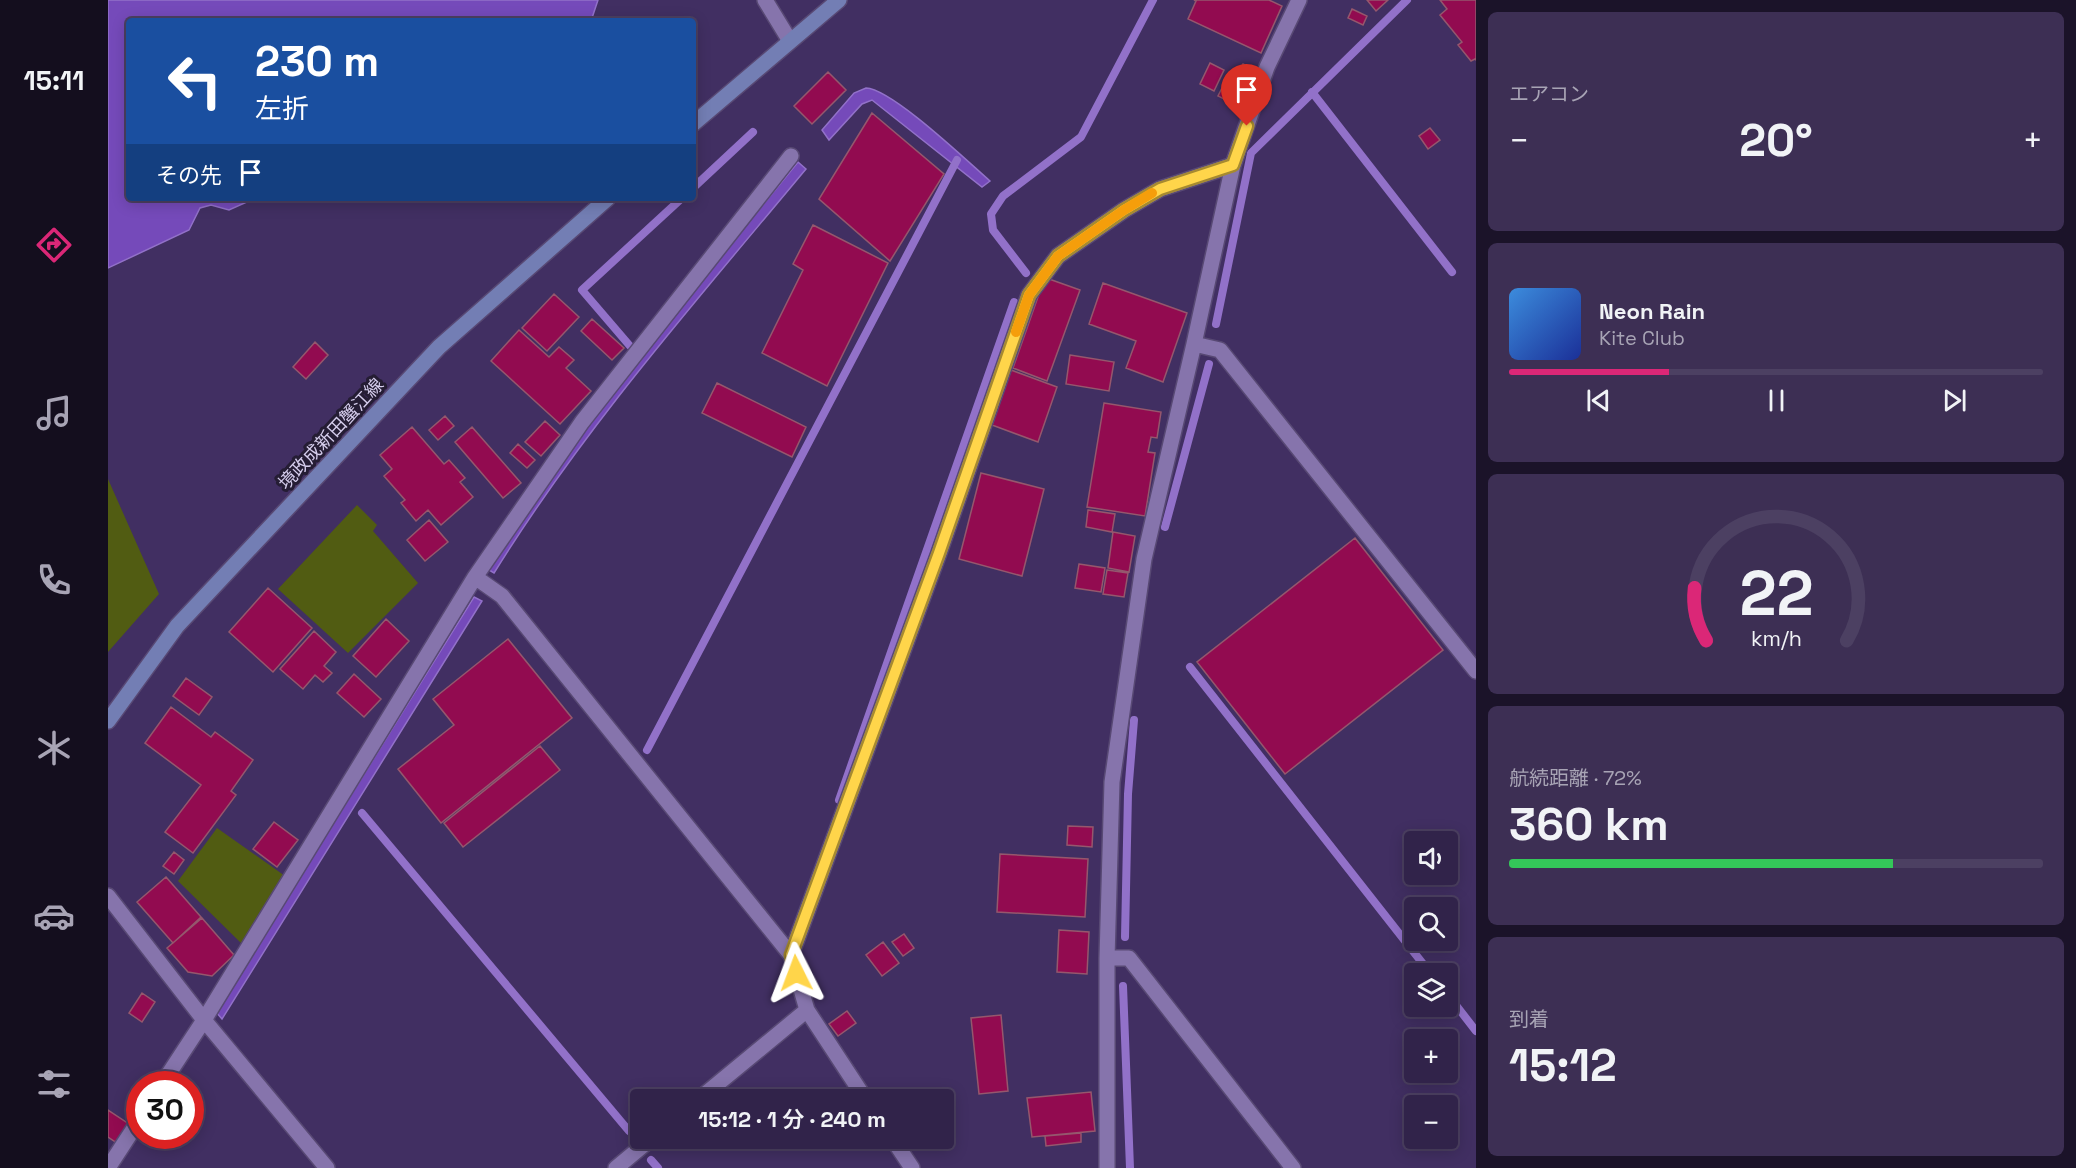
<!DOCTYPE html>
<html lang="ja">
<meta charset="utf-8">
<style>
:root{--surface:#31234a;--page:#3d2f54;--text:#f1f3f6;--muted:#a8a4b5;--line:#4c4062;--accent:#db2777}
body{margin:0;font-family:"Space Grotesk","Noto Sans JP",sans-serif;background:var(--page);color:var(--text);height:100vh;display:flex;flex-direction:column;font-size:22px;white-space:nowrap}
*{box-sizing:border-box;margin:0}
p{font-size:20px;color:var(--muted)}
.icon{flex:none;width:33px;height:33px;fill:none;stroke:currentColor;stroke-width:2;stroke-linecap:round;stroke-linejoin:round}
.map{position:relative;flex:1;overflow:hidden}
.details{display:flex;flex-direction:column;gap:12px;padding:12px;background:#1b1329;width:600px}
.details>*{flex:none}
.top-card{position:absolute;left:18px;top:18px;width:570px;height:183px;border-radius:6px;box-shadow:0 3px 15px #0003,0 0 0 2px var(--line);background:#1a4fa0;color:#fff;overflow:hidden}
.tools{position:absolute;left:1296px;top:831px;display:grid;gap:12px}
.tools a{display:grid;place-items:center;width:54px;height:54px;border-radius:6px;background:var(--surface);box-shadow:0 3px 15px #0003,0 0 0 2px var(--line);font-size:30px}
.speed{position:absolute;left:18px;top:1071px;display:flex;gap:12px;font-size:30px;font-weight:700;text-align:center}
.speed>*{display:grid;place-content:center;width:78px;height:78px;border-radius:50%;background:var(--surface);box-shadow:0 3px 15px #0003,0 0 0 2px var(--line);line-height:1}
.speed .limit{border:9px solid #d22;background:#fff;color:#111}
.pin{position:absolute;display:grid;place-items:center;width:51px;height:51px;color:#fff;margin:-62px -26px;border-radius:50% 50% 50% 0;rotate:-45deg;box-shadow:0 0 6px #0007}
.pin .icon{rotate:45deg}
.me{position:absolute;width:66px;margin:-33px;rotate:357deg;stroke-linejoin:round;filter:drop-shadow(0 0 4px #0008)}
.turn{display:flex;align-items:center;gap:21px;height:126px;padding:0 30px;font-size:27px}
.turn .icon{width:78px;height:78px;stroke-width:2.5}
.turn b{display:block;font-size:42px;line-height:51px}
.then{display:flex;align-items:center;height:57px;padding:0 30px;background:#0003;gap:12px;font-size:22px}
.big{font-size:45px;font-weight:600;line-height:1.1}
.details .widget{flex:1;display:flex;flex-direction:column;justify-content:center;gap:9px;min-width:0;padding:0 21px;border-radius:9px;background:var(--page)}
.details .dial{align-items:center;gap:0}
.dial svg{height:156px;overflow:visible;fill:none;stroke:var(--line);stroke-width:7;stroke-linecap:round;text-anchor:middle}
.dial text{fill:var(--text);stroke:none}
.song{display:flex;align-items:center;gap:18px}
.cover{width:72px;height:72px;border-radius:9px;background:linear-gradient(135deg,hsl(210 70% 55%),hsl(230 70% 35%))}
.played{height:6px;border-radius:3px;background:linear-gradient(90deg,var(--accent) 30%,var(--line) 30%)}
.keys{display:flex;justify-content:space-around;direction:ltr}
.heat{display:flex;justify-content:space-between;align-items:center;font-size:33px;direction:ltr}
.charge{height:9px;border-radius:4px;background:linear-gradient(90deg,#34c759 72%,var(--line) 0)}
.trip{position:absolute;left:522px;top:1089px;width:324px;height:60px;border-radius:6px;background:var(--surface);box-shadow:0 3px 15px #0003,0 0 0 2px var(--line);font-weight:600;line-height:60px;text-align:center}
main{display:flex;flex:1;min-height:0}
.tab-bar{display:flex;flex-direction:column;width:108px;justify-content:space-around;align-items:center;background:#140e1e;color:var(--muted)}
.tab-bar .icon{width:42px;height:42px}
.tab-bar .active{color:var(--accent)}
.tab-bar b{font-size:27px;color:var(--text)}
.map>svg:first-child{display:block}
</style>
<main>
<nav class="tab-bar">
<b>15:11</b>
<svg class="icon active" aria-label="directions" viewBox="0 0 24 24"><path d="M12 3l9 9-9 9-9-9zM9 14v-3h6M13 9l2 2-2 2"/></svg>
<svg class="icon" aria-label="music" viewBox="0 0 24 24"><path d="M9 18V5l10-2v13"/><circle cx="6" cy="18" r="3"/><circle cx="16" cy="16" r="3"/></svg>
<svg class="icon" aria-label="phone" viewBox="0 0 24 24"><path d="M5 4h4l2 5-3 2q2 4 5 5l2-3 5 2v4C11 20 4 13 5 4z"/></svg>
<svg class="icon" aria-label="climate" viewBox="0 0 24 24"><path d="M12 3v18M4 7l16 10M4 17L20 7"/></svg>
<svg class="icon" aria-label="car" viewBox="0 0 24 24"><path d="M5 17H2v-5l4-1 3-4h7l3 4 3 1v5h-3M9 17h6M6 11h13"/><circle cx="7" cy="17" r="2"/><circle cx="17" cy="17" r="2"/></svg>
<svg class="icon" aria-label="filters" viewBox="0 0 24 24"><path d="M4 7h16M4 17h16"/><circle cx="9" cy="7" r="2"/><circle cx="15" cy="17" r="2"/></svg>
</nav>
<div class="map">
<svg width="1368" height="1168" viewBox="0 0 1368 1168">
<rect width="100%" height="100%" fill="#412f62"/>
<path fill="#515c12" d="M0,479L51,594L0,652Z
M249,505L269,525L265,531L310,583L240,653L170,589Z
M109,828L177,876L135,945L70,881Z"/>
<path fill="#754aba" stroke="#9271c9" stroke-width="1.5" d="M0,0H490L483,21H21V198H148L121,210L103,205L92,208L81,230L0,268Z
M758,88C784,89 859,161 882,181L874,187L764,100L754,104L721,140L714,130L746,93Z
M690,162L698,169C589,300 476,428 386,573L381,570L411,519L524,364Z
M366,597L374,601L114,1019L108,1012Z"/>
<g fill="none" stroke-linecap="round" stroke-linejoin="round">
<path stroke="#9271c9" stroke-width="8" d="M1204,92L1344,272
M585,188L645,132
M918,273L885,230L883,214L895,196L973,137L1045,0
M1108,324L1143,153L1299,0
M522,346L474,290L574,198
M1057,527L1101,364
M1082,667L1323,974
M539,750L849,160
M731,800L906,302
M254,813L521,1131
M1017,937L1020,794L1026,720
M1015,986L1022,1168
M1340,995L1368,1031
M543,1160L550,1168"/>
</g>
<path fill="#920b50" stroke="#95576d" stroke-width="1.5" d="M1086,0H1161L1174,6L1153,53L1080,19L1088,1Z
M1259,0H1280L1268,11Z
M1332,0H1368V60L1367,59L1363,61L1350,45L1354,42L1332,15L1339,9Z
M1244,9L1259,16L1255,25L1240,18Z
M1102,63L1116,70L1106,91L1092,84Z
M1135,64L1149,71L1139,93L1125,86Z
M720,72L738,90L704,124L686,106Z
M1115,86L1135,96L1130,106L1110,96Z
M764,113L836,174L782,261L711,199Z
M1322,128L1332,140L1320,149L1311,136Z
M705,225L780,263L719,386L654,353L695,270L685,264Z
M941,279L972,290L939,381L905,368L931,294Z
M995,283L1079,313L1055,382L1018,368L1028,341L981,324Z
M446,294L471,317L439,351L414,328Z
M484,319L516,348L504,360L473,331Z
M411,330L441,357L451,347L466,360L458,368L483,391L452,424L383,361Z
M207,342L220,355L198,379L185,367Z
M962,355L1006,362L1001,391L958,384Z
M903,370L949,387L930,442L884,425Z
M609,383L698,427L684,457L594,413Z
M996,403L1053,412L1049,438L1043,437L1040,452L1047,453L1037,516L979,507Z
M337,416L346,426L330,440L321,430Z
M437,421L452,435L433,456L417,442Z
M304,427L336,464L341,460L357,478L352,482L365,497L333,525L320,510L308,521L293,503L297,500L276,476L284,469L272,455Z
M364,427L413,483L395,498L347,442Z
M410,444L427,460L419,468L402,453Z
M873,473L936,489L914,576L851,559Z
M980,510L1007,514L1004,532L978,527Z
M321,520L340,542L317,561L299,540Z
M1005,532L1027,536L1021,572L1000,568Z
M1247,538L1335,650L1177,774L1089,662Z
M971,564L997,568L993,592L967,588Z
M999,570L1020,573L1016,597L995,594Z
M160,588L204,628L165,672L121,632Z
M278,619L301,641L268,677L245,656Z
M206,631L228,652L216,666L224,673L215,682L207,675L195,689L172,669Z
M400,639L464,718L333,823L290,769L346,725L325,699Z
M246,674L273,699L256,717L229,693Z
M78,678L104,697L91,715L65,696Z
M63,707L103,737L107,732L145,760L123,791L128,795L85,853L57,832L93,785L37,743Z
M432,746L452,770L355,847L336,823Z
M166,822L190,840L169,867L145,849Z
M960,826L985,827L984,847L959,845Z
M66,852L76,860L66,874L55,866Z
M892,854L980,859L977,917L889,912Z
M58,877L93,917L65,943L29,902Z
M94,918L126,955L104,976L80,972L59,948Z
M951,930L981,932L979,974L949,972Z
M796,934L806,948L795,956L784,942Z
M775,942L791,963L774,976L758,955Z
M34,993L47,1002L34,1022L21,1013Z
M739,1011L748,1023L730,1036L721,1024Z
M893,1015L900,1091L871,1094L863,1018Z
M983,1092L987,1131L924,1137L919,1098Z
M0,1110L24,1126L12,1145L0,1137Z
M973,1133V1142L938,1146L937,1136Z"/>
<g fill="none" stroke-linecap="round" stroke-linejoin="round">
<g stroke="#584974" stroke-width="18">
<path id="minor" d="M657,0L682,41
M1086,344L1112,350L1368,671
M367,577L394,596L683,955
M0,896L96,1020L219,1168
M999,958H1021L1185,1168
M54,1084L96,1020L367,577L474,422L683,156
M590,1100L699,1010
M758,1100L699,1010L683,955L831,553L921,295L950,256L1016,210L1052,189L1125,165
M784,1138L804,1168
M0,1168L32,1119
M508,1168L544,1138
M999,1168V958L1004,782L1036,559L1086,344L1125,165L1159,67L1191,0"/>
</g>
<g stroke="#584974" stroke-width="18">
<path id="secondary" d="M585,124L731,0
M0,721L69,626L331,347L500,198"/>
</g>
<use href="#minor" stroke="#8674ac" stroke-width="15"/>
<use href="#secondary" stroke="#737eb4" stroke-width="15"/>
</g>
<g fill="none" stroke-linecap="round" stroke-linejoin="round">
<g stroke="#a68a30" stroke-width="15">
<path id="route" d="M688,973L683,955L831,553L921,295L950,256L1016,210L1052,189L1125,165L1139,126"/>
</g>
<use href="#route" stroke="#ffd54a" stroke-width="10"/>
<path stroke="#f59e0b" stroke-width="10" d="M908,332L921,295L950,256L1016,210L1044,193"/>
</g>
<g text-anchor="middle" stroke-width="6" stroke-linejoin="round" paint-order="stroke">
<g font-size="18" fill="#d5cdec" stroke="#251d34">
<text transform="translate(223 434) rotate(-47)" y="6">境政成新田蟹江線</text>
</g>
</g>
</svg>
<div class="tools">
<a><svg class="icon" aria-label="sound" viewBox="0 0 24 24"><path d="M4 9h4l5-4v14l-5-4H4zM17 9q2 3 0 6"/></svg></a>
<a><svg class="icon" aria-label="search" viewBox="0 0 24 24"><circle cx="10" cy="10" r="6"/><path d="M15 15l6 6"/></svg></a>
<a><svg class="icon" aria-label="layers" viewBox="0 0 24 24"><path d="M12 4l9 5-9 5-9-5zM3 14l9 5 9-5"/></svg></a>
<a>+</a>
<a>−</a>
</div>
<div class="speed"><div class="limit">30</div></div>
<div class="pin" style="left:1139px;top:126px;background:#d93025"><svg class="icon" aria-label="arrive" viewBox="0 0 24 24"><path d="M6 21V4h12l-3 4 3 4H6"/></svg></div>
<svg class="me" style="left:688px;top:973px" viewBox="-20 -20 40 40"><path d="M0-17L14 15 0 8-14 15z" fill="#ffd54a" stroke="#fff" stroke-width="4"/></svg>
<div class="trip">15:12 · 1 分 · 240 m</div>
<div class="top-card">
<div class="turn"><svg class="icon" aria-label="left" viewBox="0 0 24 24"><path d="M17 20v-9H6M10 6l-5 5 5 5"/></svg><div><b>230 m</b>左折</div></div>
<div class="then">その先<svg class="icon" aria-label="arrive" viewBox="0 0 24 24"><path d="M6 21V4h12l-3 4 3 4H6"/></svg></div>
</div>
</div>
<section class="details">
<div class="widget"><p>エアコン</p>
<div class="heat"><a>−</a><b class="big">20°</b><a>+</a></div>
</div>
<div class="widget">
<div class="song"><i class="cover"></i><div><b>Neon Rain</b><p>Kite Club</p></div></div>
<div class="played"></div>
<div class="keys"><svg class="icon" aria-label="previous" viewBox="0 0 24 24"><path d="M18 5L8 12l10 7zM5 5v14"/></svg><svg class="icon" aria-label="pause" viewBox="0 0 24 24"><path d="M8 5v14M16 5v14"/></svg><svg class="icon" aria-label="next" viewBox="0 0 24 24"><path d="M6 5l10 7-10 7zM19 5v14"/></svg></div>
</div>
<div class="widget dial"><svg viewBox="0 0 100 80">
<path d="M14 69A42 42 0 1 1 86 69"/>
<path d="M14 69A42 42 0 0 1 8 42" stroke="#db2777"/>
<text x="50" y="56" font-size="32" font-weight="700">22</text>
<text x="50" y="72" font-size="11">km/h</text>
</svg></div>
<div class="widget"><p>航続距離 · 72%</p><b class="big">360 km</b><div class="charge"></div></div>
<div class="widget"><p>到着</p><b class="big">15:12</b></div>
</section>
</main>
